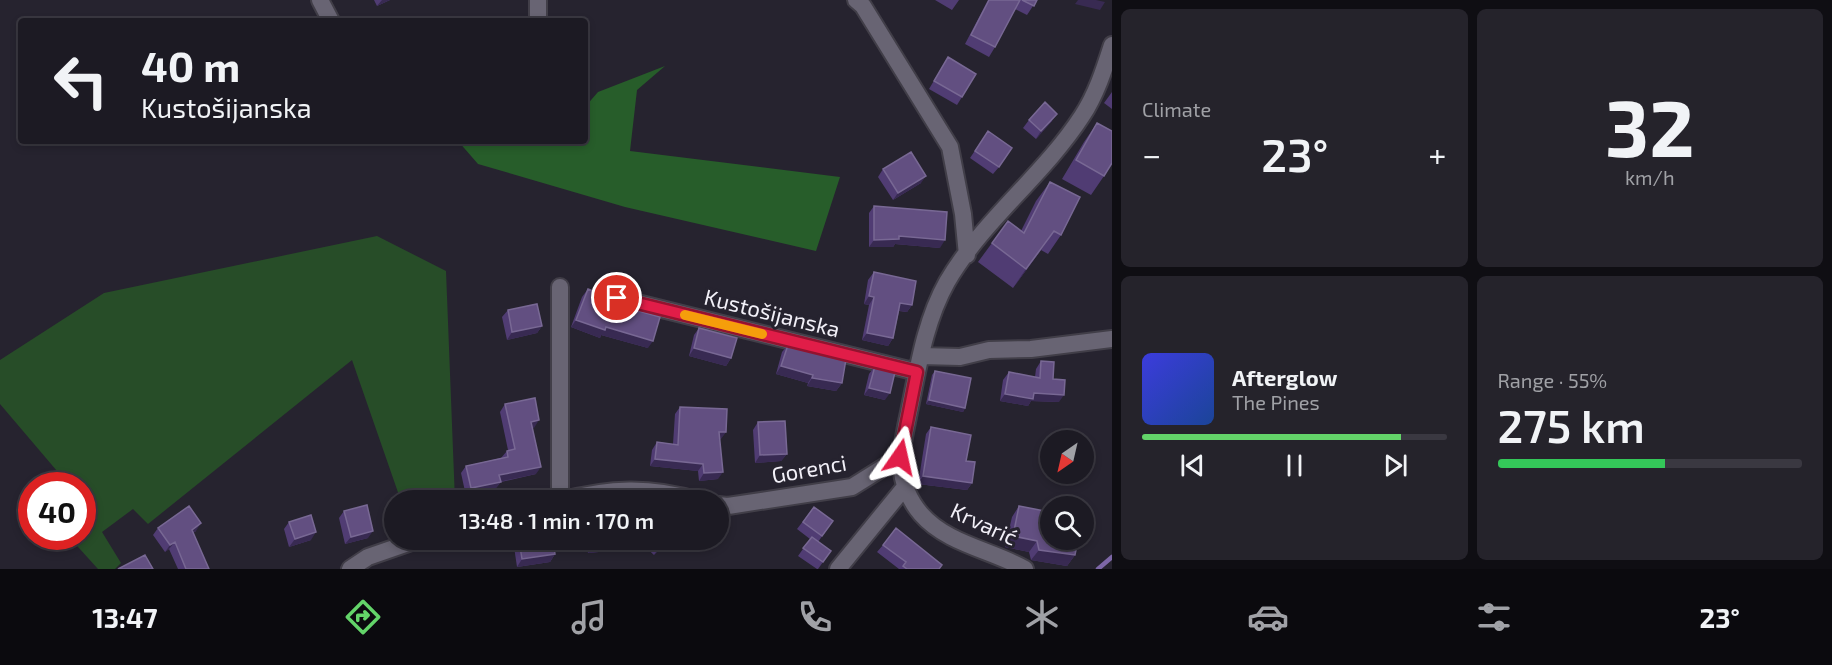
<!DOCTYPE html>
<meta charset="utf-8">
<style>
:root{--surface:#1c1a23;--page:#25232b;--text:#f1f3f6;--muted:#a0a1a6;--line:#3a3841;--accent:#63d469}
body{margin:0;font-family:"Exo 2",sans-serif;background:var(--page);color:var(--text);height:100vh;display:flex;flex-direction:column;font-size:22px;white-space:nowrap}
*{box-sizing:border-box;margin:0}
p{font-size:20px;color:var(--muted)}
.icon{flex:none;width:33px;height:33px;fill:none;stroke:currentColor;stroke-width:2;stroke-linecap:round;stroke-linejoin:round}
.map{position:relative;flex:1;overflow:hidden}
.details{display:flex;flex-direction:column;gap:9px;padding:9px;background:#0f0e13;width:720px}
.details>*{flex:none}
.top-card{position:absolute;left:18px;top:18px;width:570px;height:126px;border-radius:6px;box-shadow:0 3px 9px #0003,0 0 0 2px var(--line);background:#1c1a23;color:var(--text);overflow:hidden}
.needle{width:39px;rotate:214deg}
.controls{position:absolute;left:1040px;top:430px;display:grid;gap:12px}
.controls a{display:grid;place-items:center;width:54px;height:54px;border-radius:50%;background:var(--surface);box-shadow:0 3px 9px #0003,0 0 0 2px var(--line);font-size:30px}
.speed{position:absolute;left:18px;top:472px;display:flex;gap:12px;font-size:30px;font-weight:700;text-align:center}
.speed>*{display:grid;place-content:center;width:78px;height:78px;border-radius:50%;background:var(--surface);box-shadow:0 3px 9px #0003,0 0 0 2px var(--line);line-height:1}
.speed .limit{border:9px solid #d22;background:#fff;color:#111}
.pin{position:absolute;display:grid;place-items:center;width:51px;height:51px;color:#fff;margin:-26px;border:3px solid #fff;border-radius:50%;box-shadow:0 2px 6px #0007}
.me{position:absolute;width:66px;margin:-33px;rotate:11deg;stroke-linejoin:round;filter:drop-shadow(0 0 4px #0008)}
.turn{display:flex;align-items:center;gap:21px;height:126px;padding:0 24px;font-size:27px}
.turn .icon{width:78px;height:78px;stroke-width:2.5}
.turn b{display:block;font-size:42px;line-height:51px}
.big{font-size:45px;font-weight:600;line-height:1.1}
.details .widget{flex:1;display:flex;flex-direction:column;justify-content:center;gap:9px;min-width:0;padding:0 21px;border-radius:9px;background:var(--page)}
.details .dial{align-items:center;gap:0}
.dial b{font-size:78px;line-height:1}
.song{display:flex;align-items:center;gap:18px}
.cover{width:72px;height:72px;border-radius:9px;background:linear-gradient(135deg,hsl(240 70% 55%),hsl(220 70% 35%))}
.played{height:6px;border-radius:3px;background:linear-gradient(90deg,var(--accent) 85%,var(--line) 85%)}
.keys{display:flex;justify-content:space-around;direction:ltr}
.heat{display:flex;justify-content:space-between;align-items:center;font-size:33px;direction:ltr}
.charge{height:9px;border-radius:4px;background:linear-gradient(90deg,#34c759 55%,var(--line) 0)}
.details .tiles{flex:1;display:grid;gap:9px;grid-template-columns:repeat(2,1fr)}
.trip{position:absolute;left:384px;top:490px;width:345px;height:60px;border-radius:30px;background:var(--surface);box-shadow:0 3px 9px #0003,0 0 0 2px var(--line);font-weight:600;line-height:60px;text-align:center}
.dock{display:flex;height:96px;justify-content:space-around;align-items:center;background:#0b0a0e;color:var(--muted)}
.dock .icon{width:42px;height:42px}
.dock .on{color:var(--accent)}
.dock b{font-size:27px;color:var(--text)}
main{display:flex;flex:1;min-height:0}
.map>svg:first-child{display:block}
</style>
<main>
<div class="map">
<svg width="1112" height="569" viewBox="0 0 1112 569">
<rect width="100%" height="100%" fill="#26232f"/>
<path fill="#274d28" d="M377,236L446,271L455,501H401L352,360L148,524L133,509L102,532L121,563L115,569H98L69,537H82V486H43L57,471L0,404V360L104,293Z"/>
<path fill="#275d2a" d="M665,66L637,90L630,151L840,177L816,251L625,207L478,164L458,141H585V107L598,92Z"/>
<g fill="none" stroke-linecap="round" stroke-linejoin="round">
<path stroke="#7d67a7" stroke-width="4.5" d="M1098,569L1112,557"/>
<g stroke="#413e48" stroke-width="20">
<path id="minor" d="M320,0L331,21
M856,0L863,6L950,147L963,214L967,255
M538,21V0
M560,287V501
M617,298L917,372
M921,356L960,357L989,350L1031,349L1112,339
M560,501C610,488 649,486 699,501
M718,505L728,506L852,487L900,457
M350,569L368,557L417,540
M838,569L904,488
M1025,569C992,550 947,544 921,514C893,481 901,451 909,412C918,368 925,321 947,282C983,220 1043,176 1082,116C1096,95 1104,70 1112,45"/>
</g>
<use href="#minor" stroke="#686473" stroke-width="16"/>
</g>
<path fill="#503c73" d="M374,0H390L377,6Z
M935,0H959L952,10Z
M988,0H1037L1027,15L1015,9L995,47L989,57L965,44Z
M948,57L962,97L957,105L929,89Z
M1112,92V109L1104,103Z
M1029,120L1052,121L1036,139L1023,128Z
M1097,123L1104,176L1091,195L1062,179L1084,142Z
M988,131L999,167L993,174L970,158Z
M883,169L921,183L893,200L878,177Z
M1050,182L1061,235L1048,254L1041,250L1013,288L978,262L992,243L1021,231L1036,201Z
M874,206L940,248L895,244L893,247H869V213Z
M874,272L912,305L907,312L899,311L893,338L888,346L862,340L869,305L864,304L868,280Z
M588,289L614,304L648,348L601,335L600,338L571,327L582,297Z
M508,310L542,326L537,333L507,340L502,317Z
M699,328L731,358L726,366L689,356L694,335Z
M788,345L842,383L836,391L807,386L808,383L776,374L782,352Z
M1041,361L1053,379L1059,402L1031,401L1028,406L1000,401L1003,380L1009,372L1035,377L1036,369Z
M875,366L885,400L864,395L869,374Z
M935,371L965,408L963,412L926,404L932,375Z
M505,404L534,428H532L536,474L501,482L495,489L466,496L461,473L466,466L501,458L507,451L508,450L500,412Z
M680,407L726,432L720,439L718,479L699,481L698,471L650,466L652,450L657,442L673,444L675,414Z
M758,422L787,454L781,461L755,463L753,430Z
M931,427L966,461L972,483L967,490L918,484L926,434Z
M1019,506L1075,555L1067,566L1031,560L1029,552L1005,547L1012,517Z
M814,507L833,521L818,542L831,551L818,569H817L798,556L810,539L797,529Z
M344,511L368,538L345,544L339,518Z
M289,522L311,540L289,547L284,529Z
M158,528L196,531L193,533L209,569H178L169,549L165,552L153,535Z
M513,540H553L555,554L550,562L517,567Z
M586,540H626V543L621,550L588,553Z
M638,540H668L654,555Z
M686,540H704L694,549Z
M883,545L939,569H899L877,552Z"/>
<path fill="#382a52" d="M382,0H390L377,6Z
M1078,0H1096L1105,2L1100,10L1075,4Z
M1057,114L1052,121L1036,139L1041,131Z
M926,176L921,183L893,200L898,193Z
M1054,231L1041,250L1013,288L1026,269Z
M899,236L945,240L940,248L895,244L893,247H869L874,240Z
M869,296L874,297L869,305L864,304Z
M900,303L912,305L907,312L895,310Z
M576,320L606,327L653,341L648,348L601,335L600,338L571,327Z
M542,326L537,333L507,340L512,332Z
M867,333L893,338L888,346L862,340Z
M694,348L731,358L726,366L689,356Z
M781,366L813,375L808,383L776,374Z
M812,378L842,383L836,391L807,386Z
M869,388L890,393L885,400L864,395Z
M1034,393L1064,395L1059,402L1031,401L1028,406L1000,401L1005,394Z
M929,400L965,408L963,412L926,404Z
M539,420L534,428L526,429L531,422Z
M719,432H726L721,439H714Z
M787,454L781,461L755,463L760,455Z
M655,459L703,464L698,471L650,466Z
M541,467L536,474L494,483L499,475Z
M723,472L718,479L699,481L704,473Z
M923,476L972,483L967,490L918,484Z
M501,482L495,489L466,496L471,488Z
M201,523L196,531L187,537L192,530Z
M373,531L368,538L345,544L351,537Z
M316,532L311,540L289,547L295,539Z
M1013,536L1037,541L1029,552L1005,547Z
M667,540H668L654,555L659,548Z
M701,540H704L694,549L699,542Z
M175,542L169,549L165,552L170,545Z
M626,543L621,550L588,553L593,546Z
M1039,550L1075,555L1067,566L1031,560Z
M555,554L550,562L517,567L522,559Z"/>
<path fill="#624f81" stroke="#786894" stroke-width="1.5" d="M989,0H1020L995,47L971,35Z
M1022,0H1037L1034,6Z
M948,57L976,74L962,97L934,81Z
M1045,102L1057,114L1041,131L1029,120Z
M1097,123L1112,131V163L1104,176L1076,160Z
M988,131L1012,148L999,167L975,151Z
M911,152L926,176L898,193L883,169Z
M1050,182L1080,197L1061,235L1054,231L1026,269L992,243L1008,221L1024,233Z
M874,206L947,212L945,240L899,236V239L874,240Z
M874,272L916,281L912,305L900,303L893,338L867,333L874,297L869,296Z
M588,289L616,300L614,304L660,317L653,341L606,327L605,330L576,320Z
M537,304L542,326L512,332L508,310Z
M699,328L737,338L731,358L694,348Z
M788,345L846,359L842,383L812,378L813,375L781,366Z
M1041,361L1054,362L1053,379L1065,380L1064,395L1034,393L1033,399L1005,394L1009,372L1040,378Z
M875,366L895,372L890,393L869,388Z
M935,371L971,378L965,408L929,400Z
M535,398L539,420L531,422L541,467L499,475L501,482L471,488L466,466L508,457L507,451L515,449L505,404Z
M680,407L727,409L726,432H719L723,472L704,473L703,464L655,459L657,442L678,445Z
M785,421L787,454L760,455L758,422Z
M931,427L971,435L966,461L975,462L972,483L923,476Z
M367,505L373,531L351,537L344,511Z
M189,506L201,523L192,530L209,569H186L175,542L170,545L158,528Z
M1019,506L1050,512V540H1078L1075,555L1039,550L1037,541L1013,536Z
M814,507L833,521L822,536L803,522Z
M311,515L316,532L295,539L289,522Z
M896,528L942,565L939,569H907L903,566L906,562L883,545Z
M812,537L831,551L823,562L803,548Z
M519,540H553L555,554L522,559Z
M592,540H626V543L593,546Z
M651,540H667L659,548Z
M145,555L153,569H118Z"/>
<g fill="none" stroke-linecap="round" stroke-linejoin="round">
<g stroke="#92132f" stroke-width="15">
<path id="route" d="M617,298L917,372L900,457"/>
</g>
<use href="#route" stroke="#e11d48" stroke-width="10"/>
<path stroke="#f59e0b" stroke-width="10" d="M685,315L762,334"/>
</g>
<g text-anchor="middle" stroke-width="6" stroke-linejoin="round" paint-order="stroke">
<g font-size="22" fill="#f2f0f8" stroke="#26232f">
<text transform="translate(772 313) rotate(14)" y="8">Kustošijanska</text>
<text transform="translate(809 469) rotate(-10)" y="8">Gorenci</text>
<text transform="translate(984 524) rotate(25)" y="8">Krvarić</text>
</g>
</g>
</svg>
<div class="controls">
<a><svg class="needle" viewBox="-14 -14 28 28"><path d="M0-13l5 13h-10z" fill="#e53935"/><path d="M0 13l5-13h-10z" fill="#a0a1a6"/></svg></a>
<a><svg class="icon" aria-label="search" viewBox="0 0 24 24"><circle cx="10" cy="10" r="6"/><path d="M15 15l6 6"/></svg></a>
</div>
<div class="speed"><div class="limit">40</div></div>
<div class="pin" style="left:617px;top:298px;background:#d93025"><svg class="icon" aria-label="arrive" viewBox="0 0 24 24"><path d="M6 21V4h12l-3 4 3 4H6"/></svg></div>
<svg class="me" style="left:900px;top:457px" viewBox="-20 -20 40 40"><path d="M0-17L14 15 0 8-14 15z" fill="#e11d48" stroke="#fff" stroke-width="4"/></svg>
<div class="trip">13:48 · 1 min · 170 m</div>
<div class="top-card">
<div class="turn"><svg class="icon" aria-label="left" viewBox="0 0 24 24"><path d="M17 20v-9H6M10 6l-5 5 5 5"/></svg><div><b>40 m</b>Kustošijanska</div></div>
</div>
</div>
<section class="details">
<div class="tiles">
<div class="widget"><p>Climate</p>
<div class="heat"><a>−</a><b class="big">23°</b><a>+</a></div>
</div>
<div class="widget dial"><b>32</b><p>km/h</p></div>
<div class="widget">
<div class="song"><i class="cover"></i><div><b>Afterglow</b><p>The Pines</p></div></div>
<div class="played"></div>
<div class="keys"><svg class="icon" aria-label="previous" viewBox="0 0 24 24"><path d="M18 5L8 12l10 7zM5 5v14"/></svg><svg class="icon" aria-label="pause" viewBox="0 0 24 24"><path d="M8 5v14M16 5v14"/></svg><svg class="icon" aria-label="next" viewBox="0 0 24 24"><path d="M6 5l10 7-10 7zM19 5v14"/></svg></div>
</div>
<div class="widget"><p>Range · 55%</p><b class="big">275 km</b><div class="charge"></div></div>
</div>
</section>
</main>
<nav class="dock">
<b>13:47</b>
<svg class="icon on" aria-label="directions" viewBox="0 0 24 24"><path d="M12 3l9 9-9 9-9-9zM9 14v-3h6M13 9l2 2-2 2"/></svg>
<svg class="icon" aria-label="music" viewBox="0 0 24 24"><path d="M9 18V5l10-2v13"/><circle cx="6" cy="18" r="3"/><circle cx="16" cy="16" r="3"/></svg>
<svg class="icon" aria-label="phone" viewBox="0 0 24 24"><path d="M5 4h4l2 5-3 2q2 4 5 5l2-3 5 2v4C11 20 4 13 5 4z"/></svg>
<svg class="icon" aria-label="climate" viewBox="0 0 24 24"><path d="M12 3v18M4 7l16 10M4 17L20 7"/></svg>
<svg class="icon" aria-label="car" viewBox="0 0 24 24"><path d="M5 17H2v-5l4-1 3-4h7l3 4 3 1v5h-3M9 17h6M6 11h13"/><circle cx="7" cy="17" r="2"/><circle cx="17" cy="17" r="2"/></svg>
<svg class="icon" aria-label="filters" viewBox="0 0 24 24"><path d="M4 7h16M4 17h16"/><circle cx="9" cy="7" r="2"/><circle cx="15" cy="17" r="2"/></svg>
<b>23°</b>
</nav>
